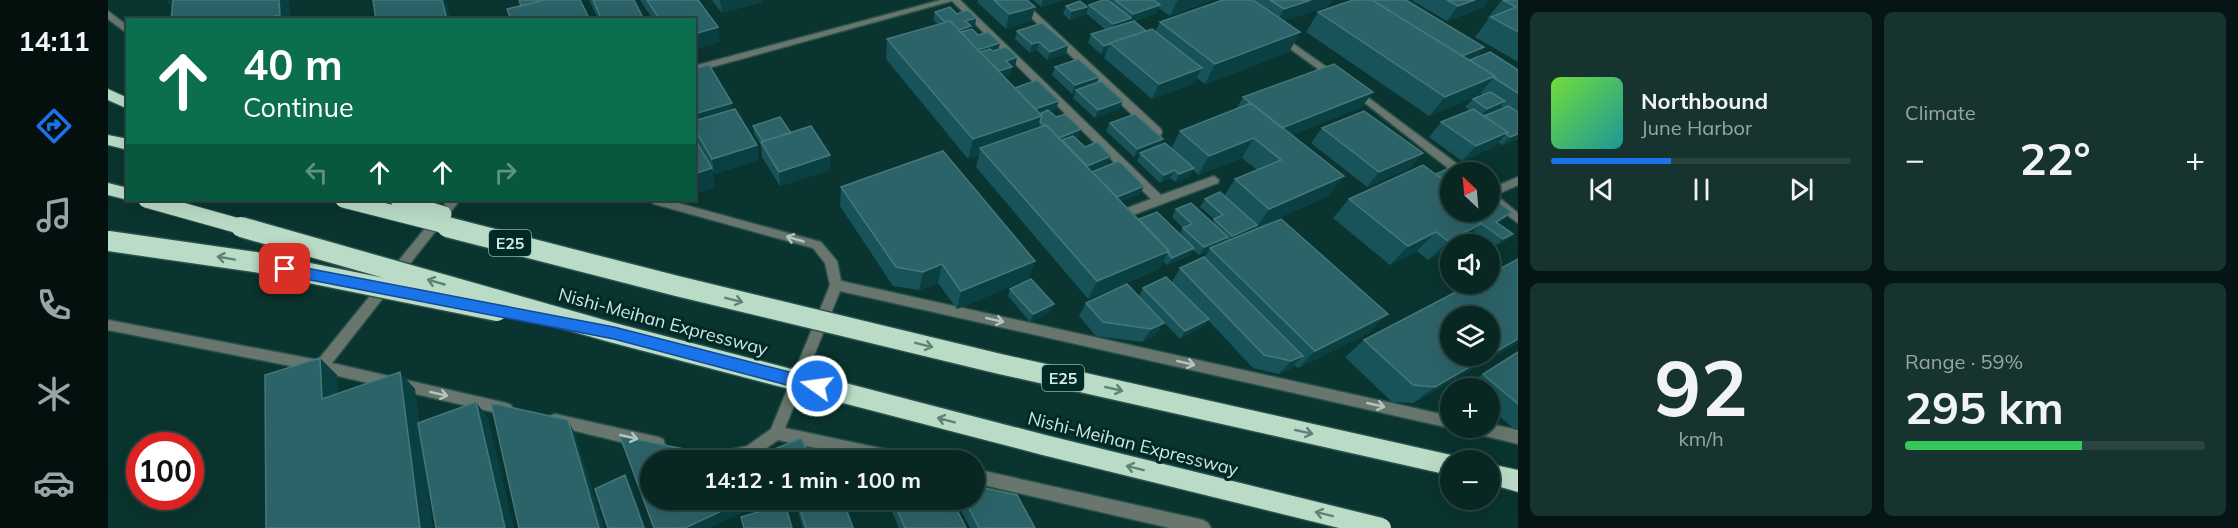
<!DOCTYPE html>
<meta charset="utf-8">
<style>
:root{--surface:#082723;--page:#163330;--text:#f1f3f6;--muted:#98a5a6;--line:#294441;--accent:#1a73e8}
body{margin:0;font-family:Mulish,sans-serif;background:var(--page);color:var(--text);height:100vh;display:flex;flex-direction:column;font-size:22px;white-space:nowrap}
*{box-sizing:border-box;margin:0}
p{font-size:20px;color:var(--muted)}
.icon{flex:none;width:33px;height:33px;fill:none;stroke:currentColor;stroke-width:2;stroke-linecap:round;stroke-linejoin:round}
.map{position:relative;flex:1;overflow:hidden}
.drawer{display:flex;flex-direction:column;gap:12px;padding:12px;background:#041513;width:720px}
.drawer>*{flex:none}
.banner{position:absolute;left:18px;top:18px;width:570px;height:183px;border-radius:0px;box-shadow:0 6px 24px #0002,0 0 0 2px var(--line);background:#0b6e4f;color:#fff;overflow:hidden}
.needle{width:39px;rotate:334deg}
.tools{position:absolute;left:1332px;top:162px;display:grid;gap:12px}
.tools a{display:grid;place-items:center;width:60px;height:60px;border-radius:50%;background:var(--surface);box-shadow:0 6px 24px #0002,0 0 0 2px var(--line);font-size:30px}
.speed{position:absolute;left:18px;top:432px;display:flex;gap:12px;font-size:30px;font-weight:700;text-align:center}
.speed>*{display:grid;place-content:center;width:78px;height:78px;border-radius:50%;background:var(--surface);box-shadow:0 6px 24px #0002,0 0 0 2px var(--line);line-height:1}
.speed .limit{border:9px solid #d22;background:#fff;color:#111}
.pin{position:absolute;display:grid;place-items:center;width:51px;height:51px;color:#fff;margin:-26px;border-radius:12px;box-shadow:0 3px 9px #0006}
.me{position:absolute;width:66px;margin:-33px;rotate:284deg;stroke-linejoin:round;filter:drop-shadow(0 0 4px #0008)}
.turn{display:flex;align-items:center;gap:21px;height:126px;padding:0 18px;font-size:27px}
.turn .icon{width:78px;height:78px;stroke-width:2.5}
.turn b{display:block;font-size:42px;line-height:51px}
.lanes{display:flex;align-items:center;height:57px;padding:0 18px;background:#0003;justify-content:center;gap:30px;direction:ltr}
.lanes .off{opacity:.35}
.big{font-size:45px;font-weight:700;line-height:1.1}
.drawer .widget{flex:1;display:flex;flex-direction:column;justify-content:center;gap:9px;min-width:0;padding:0 21px;border-radius:9px;background:var(--page)}
.drawer .dial{align-items:center;gap:0}
.dial b{font-size:78px;line-height:1}
.song{display:flex;align-items:center;gap:18px}
.cover{width:72px;height:72px;border-radius:9px;background:linear-gradient(135deg,hsl(100 70% 55%),hsl(180 70% 35%))}
.played{height:6px;border-radius:3px;background:linear-gradient(90deg,var(--accent) 40%,var(--line) 40%)}
.keys{display:flex;justify-content:space-around;direction:ltr}
.heat{display:flex;justify-content:space-between;align-items:center;font-size:33px;direction:ltr}
.charge{height:9px;border-radius:4px;background:linear-gradient(90deg,#34c759 59%,var(--line) 0)}
.drawer .tiles{flex:1;display:grid;gap:12px;grid-template-columns:repeat(2,1fr)}
.trip{position:absolute;left:532px;top:450px;width:345px;height:60px;border-radius:30px;background:var(--surface);box-shadow:0 6px 24px #0002,0 0 0 2px var(--line);font-weight:700;line-height:60px;text-align:center}
main{display:flex;flex:1;min-height:0}
.dock{display:flex;flex-direction:column;width:108px;justify-content:space-around;align-items:center;background:#03100e;color:var(--muted)}
.dock .icon{width:42px;height:42px}
.dock .on{color:var(--accent)}
.dock b{font-size:27px;color:var(--text)}
.map>svg:first-child{display:block}
</style>
<main>
<nav class="dock">
<b>14:11</b>
<svg class="icon on" aria-label="directions" viewBox="0 0 24 24"><path d="M12 3l9 9-9 9-9-9zM9 14v-3h6M13 9l2 2-2 2"/></svg>
<svg class="icon" aria-label="music" viewBox="0 0 24 24"><path d="M9 18V5l10-2v13"/><circle cx="6" cy="18" r="3"/><circle cx="16" cy="16" r="3"/></svg>
<svg class="icon" aria-label="phone" viewBox="0 0 24 24"><path d="M5 4h4l2 5-3 2q2 4 5 5l2-3 5 2v4C11 20 4 13 5 4z"/></svg>
<svg class="icon" aria-label="climate" viewBox="0 0 24 24"><path d="M12 3v18M4 7l16 10M4 17L20 7"/></svg>
<svg class="icon" aria-label="car" viewBox="0 0 24 24"><path d="M5 17H2v-5l4-1 3-4h7l3 4 3 1v5h-3M9 17h6M6 11h13"/><circle cx="7" cy="17" r="2"/><circle cx="17" cy="17" r="2"/></svg>
</nav>
<div class="map">
<svg width="1410" height="528" viewBox="0 0 1410 528">
<rect width="100%" height="100%" fill="#0a342f"/>
<g fill="none" stroke-linecap="round" stroke-linejoin="round">
<g stroke="#2a514c" stroke-width="3">
<path id="service" d="M843,0H852L1053,195L1106,176L1111,180L1110,183L1022,216H1014L1012,213L1014,210L1043,199Z"/>
</g>
<g stroke="#2a514c" stroke-width="3">
<path id="minor" d="M833,0H847L586,72V66Z
M905,0H914L1053,129L1054,132L1053,135H1045Z
M0,11L20,26V34L0,19Z
M1173,35L1230,75V79H1224L1170,40L1168,38Z
M1246,87L1356,169L1357,172H1345L1243,92L1241,90Z
M1410,177V185L1388,195L1410,213V223L1382,202V189Z
M340,200H352L224,363L398,403L403,405L405,409L403,413L398,415L213,372L0,330V320L210,360Z
M540,200H559L713,242L729,261L733,281L1342,416V428H1344H1342L732,291L677,428L795,453L800,455L802,460H766L670,440L643,459L597,460L595,456L597,451L602,449L613,452L639,446L663,429L722,285L717,263L705,248L546,204Z
M447,414L550,437L555,439L557,444L555,449L550,451L447,426L442,424L440,420L442,416Z
M1382,424L1410,430V444L1369,434L1364,433L1362,428H1382Z
M867,469L1095,520L1100,523L1103,528H1062L867,483Z"/>
</g>
<g stroke="#2a514c" stroke-width="3">
<path id="motorway" d="M0,89L20,98V109L0,100Z
M0,135L20,139V150L0,145Z
M0,183L20,188V200H22H20L0,195Z
M1382,464L1410,470V492L1382,484Z"/>
</g>
<use href="#service" fill="#68766d" fill-rule="evenodd"/>
<use href="#minor" fill="#68766d" fill-rule="evenodd"/>
<use href="#motorway" fill="#badcc6" fill-rule="evenodd"/>
<g stroke="#2a514c" stroke-width="17" stroke-linecap="butt">
<path id="motorway-bridge-far1" d="M38,200L138,228
M235,200L345,228
M290,200L336,214"/>
</g>
<g stroke="#2a514c" stroke-width="23" stroke-linecap="butt">
<path id="motorway-bridge" d="M133,227L506,333L936,445L1273,528
M339,227L569,286L892,364L1342,465
M0,241L147,262L389,311"/>
</g>
<use href="#motorway-bridge-far1" stroke="#badcc6" stroke-width="15"/>
<use href="#motorway-bridge" stroke="#badcc6" stroke-width="20"/>
</g>
<path fill="#185359" fill-rule="evenodd" d="M481,0H526L536,20H491Z
M532,0H590L612,42L586,20H545Z
M604,0H653L654,2L614,13Z
M870,0H919L927,7L923,21L898,29L869,2Z
M925,0H956L933,7Z
M1003,0H1105L1062,16L1051,8L1049,13L1026,21L1038,31L1047,32L1052,22L1146,1L1147,0H1224L1220,6L1176,21L1192,32L1181,52L1097,84L1089,78L1086,83L1044,99L996,58L998,53L993,54L980,43L983,34L998,30L978,13L981,5L1003,2Z
M1305,0H1381L1376,7L1339,21L1305,1Z
M1394,0H1410V62L1367,37L1380,20L1379,19Z
M958,6L976,15L962,20L955,14Z
M827,12L849,14L868,18L867,26L862,27V30L870,35L892,43L890,50L909,57L907,66L904,67L902,75L896,77L907,88L948,109L942,111L948,117L973,129L970,137L967,138L977,147L1000,164L983,171L1032,194L1013,201L1031,219L1072,234L1075,228L1064,217L1068,209L1104,222L1106,219L1092,207L1097,199L1116,196L1127,179L1149,170L1134,158L1090,175L1085,170L1081,177L1067,182L1062,178L1052,183L1029,161L1032,154L1026,157L998,131L1002,123L1055,139L1052,145L1063,149L1072,131L1128,109L1135,97L1254,107L1183,135L1236,176L1220,196L1148,228H1147L1145,230L1262,332L1190,368L1186,365L1182,369L1171,374L1145,368L1100,320L1095,326L1072,339L1047,313V336L1034,342L988,336L971,316L978,303L1031,296L1035,288L1075,293L1064,282L1072,268L1096,257L1101,251L1091,255L1085,250L1082,255L1059,265L1055,261L1051,269L980,299L868,167L871,155L860,159L778,59L779,39L830,24L825,20Z
M1210,12L1376,47L1368,58L1410,70V139L1394,145L1390,142L1386,147L1354,161L1321,137L1333,122L1362,110L1357,107L1365,99L1375,95L1373,93L1370,96L1321,116L1198,32ZM1393,106L1396,108L1376,116L1375,115L1389,109Z
M909,31L960,45L958,54L939,60L929,50L922,53L907,39Z
M947,67L991,77L989,83L1015,101L1011,109L987,118L965,98L967,93L964,94L944,75Z
M586,69L624,103V110L649,145L650,160L606,174L604,170L607,187L586,194Z
M645,126L683,133L722,170L672,186L654,157L653,145L646,134Z
M1214,128L1315,153L1302,168L1259,187L1203,143Z
M733,187L927,261L920,279L849,309L830,283L811,290L785,286L732,206Z
M1241,199L1342,212L1396,220L1390,223L1405,234L1396,242L1387,246L1365,231L1353,243L1350,244H1342L1320,260L1309,251L1282,265L1225,218Z
M1410,259V343L1305,403L1284,402L1237,357L1256,340Z
M902,289L942,312L922,322L900,296Z
M1410,352V428L1407,430L1382,408V388H1359L1357,387L1375,374Z
M687,500H735L745,528H695Z
M782,500H844L858,528H791L781,505Z
M848,500H867L927,528H862Z"/>
<path fill="#0a4042" d="M58,0H124L68,13Z
M171,0H181L183,20H150Z
M334,0H338L343,20H339Z
M612,0H653L654,2L614,13Z
M935,0H956L933,7Z
M1070,0H1105L1062,16L1069,1Z
M1203,0H1224L1220,6L1168,24L1176,9Z
M1367,0H1381L1376,7L1339,21L1350,6Z
M1052,5L1049,13L1022,22L1025,14Z
M927,7L923,21L898,29L901,14Z
M979,7L976,15L962,20L964,11Z
M868,18L867,26L862,27L861,34L845,39L857,21Z
M1023,18L1020,26L1002,32L1005,24Z
M610,27L612,42L586,50V34Z
M1192,32L1181,52L1097,84L1107,64Z
M931,42L929,50L922,53L924,44Z
M892,43L890,51L873,56L866,51Z
M1001,44L998,53L993,54L996,46Z
M960,45L958,54L939,60L942,52Z
M1376,47L1364,62L1352,57Z
M909,57L907,66L904,67L902,75L887,80L889,72L898,61Z
M1094,68L1086,83L1044,99L1051,84Z
M1387,76L1370,96L1321,116L1337,97Z
M991,77L988,85L968,90L967,93L964,94L967,85Z
M1265,92L1254,107L1164,143L1173,128Z
M951,101L948,109L921,119L923,111Z
M1015,101L1011,109L987,118L990,110Z
M1397,101L1389,109L1372,117L1379,109Z
M624,103L625,118L586,128V114Z
M934,116L928,136L872,148L871,155L860,159L865,139Z
M973,129L970,137L953,144L950,139Z
M1400,132L1386,147L1354,161L1368,146Z
M1410,134V139L1394,145L1402,137Z
M1146,138L1134,158L1090,175L1101,156Z
M1055,139L1051,147L1026,157L1029,149Z
M649,145L650,160L606,174L604,159Z
M1315,153L1302,168L1259,187L1271,172Z
M722,155V170L672,186L671,172Z
M1003,156L1000,164L973,175L976,167Z
M604,168L607,187L586,194V174Z
M1086,168L1081,177L1067,182L1071,174Z
M1067,170L1062,178L1052,183L1056,175Z
M1236,176L1220,196L1148,228L1161,209Z
M1036,186L1032,194L1002,206L1005,198Z
M1373,212H1375L1357,229L1363,217Z
M1404,212L1396,220L1379,230L1388,222Z
M1373,224L1353,243L1350,244H1342V248L1320,260L1340,241Z
M1149,225L1143,233L1119,244L1124,236Z
M1328,232L1309,251L1282,265L1300,246Z
M1405,234L1396,242L1387,246L1395,239Z
M1120,237L1114,245L1102,248L1101,251L1091,255L1096,247Z
M1086,248L1082,255L1059,265L1064,258Z
M1061,251L1051,269L980,299L989,281Z
M927,261L920,279L849,309L853,291Z
M834,264L830,283L811,290L815,272Z
M946,304L942,312L922,322L925,314Z
M1280,314L1262,332L1190,368L1207,351Z
M1101,319L1095,326L1072,339L1077,331Z
M1056,323L1047,336L1034,342L1043,329Z
M1410,339V343L1305,403L1327,387Z
M1195,356L1182,369L1171,374L1183,361Z
M212,358L229,375L231,415L214,399Z
M292,372L307,389L325,528H312Z
M368,402L380,418L406,528H397Z
M460,420L468,436L496,528H491Z
M517,475L523,486L538,528H536Z
M635,501L637,511L602,528H577Z"/>
<path fill="#2c6368" stroke="#46787b" stroke-width="1.5" fill-rule="evenodd" d="M65,0H171L172,15L150,20H63Z
M265,0H334L339,20H268Z
M411,0H437L413,6Z
M437,0H472L482,20H403L399,9Z
M485,0H526L536,20H494Z
M539,0H590L610,27L586,34V20H552Z
M886,0H919L927,7L901,14Z
M995,0H1000L1023,18L1005,24L981,5Z
M1007,0H1046L1052,5L1025,14Z
M1115,0H1145L1192,32L1107,64L1052,22Z
M1162,0H1203L1176,9Z
M1245,0H1264L1387,76L1337,97L1210,12Z
M1264,0H1298L1376,47L1354,56Z
M1339,0H1367L1350,6Z
M1395,0H1410V32L1383,17L1408,7Z
M972,1L979,7L964,11L958,6Z
M842,7L849,14L860,10L868,18L857,21L863,26L851,30L842,21L837,22L827,12Z
M842,21L934,116L865,139L779,39Z
M1026,21L1038,31L1002,43L1001,44L996,46L983,34Z
M934,23L960,45L942,52L931,42L924,44L909,31Z
M864,29L870,35L880,32L892,43L870,50L853,32Z
M1044,29L1094,68L1051,84L1002,43Z
M898,47L909,57L898,61L904,67L891,71L872,52L882,49L885,51Z
M1382,52L1410,70V93L1386,78L1387,76L1362,60Z
M970,59L991,77L967,85L947,67Z
M1226,64L1265,92L1174,128L1135,97Z
M601,65L624,103L586,114V69Z
M929,80L951,101L927,109L907,88Z
M993,81L1015,101L990,110L968,90Z
M1382,92L1397,101L1379,109L1365,99Z
M1143,103L1236,176L1161,209L1127,179L1173,160L1146,138L1101,156L1072,131Z
M1400,106L1410,112V134L1402,137L1398,134L1400,132L1376,116Z
M627,109L649,145L604,159L586,128V121Z
M1365,109L1400,132L1368,146L1333,122Z
M940,110L948,117L957,114L973,129L951,138L938,125H936L932,122L934,116L932,114Z
M1256,111L1315,153L1271,172L1214,128Z
M1027,114L1055,139L1029,149L1002,123Z
M672,117L683,133L655,141L645,126Z
M938,125L1061,251L989,281L872,148Z
M703,126L722,155L671,172L653,142Z
M965,136L977,147L989,142L1003,156L979,166L954,140Z
M586,138L604,168L586,174Z
M1057,143L1086,168L1071,174L1067,170L1056,175L1032,153Z
M835,151L927,261L853,291L834,264L815,272L788,267L733,187Z
M1011,161L1036,186L1009,197L984,172Z
M1315,165L1342,185V212H1373L1363,217L1373,224L1340,241L1328,232L1300,246L1241,199Z
M1344,167L1352,172H1342V185L1328,174Z
M1112,192L1149,225L1124,236L1106,219L1115,215L1097,199Z
M1382,197L1404,212L1388,222L1405,234L1395,239L1367,219L1375,212H1382Z
M1083,203L1120,237L1096,247L1075,228L1084,224L1068,209Z
M1049,212L1086,248L1064,258L1060,253L1061,251L1031,219Z
M1173,219L1280,314L1207,351L1102,248Z
M1096,257L1195,356L1183,361L1156,355L1072,268Z
M1410,259V339L1327,387L1305,385L1256,340L1363,284H1382V274ZM1342,316H1382V356H1342Z
M1058,277L1101,319L1077,331L1035,288Z
M923,279L946,304L925,314L902,289Z
M1019,284L1056,323L1043,329L995,322L978,303Z
M1410,352V404L1375,374Z
M212,358L214,399L292,372L312,528H158L157,375Z
M368,402L397,528H328L310,423Z
M383,403L460,420L491,528H411Z
M512,436L615,457L617,460H543V500H634L635,501L577,528H546Z
M693,438L704,460H640Z
M517,475L536,528H500L487,489Z
M867,486L909,495L927,528H871L857,500H867Z
M689,500H735L745,528H698Z
M785,500H844L858,528H797Z
M677,504L684,528H636L633,517Z"/>
<defs><path id="oneway-shaft" d="M-6 0H5M1.5-3L5.5 0L1.5 3" fill="none" stroke-width="1.6" stroke-linecap="round" stroke-linejoin="round" transform="scale(1.5)"/></defs>
<g stroke="#b2c5c0">
<use href="#oneway-shaft" transform="translate(687 239) rotate(-164)"/>
<use href="#oneway-shaft" transform="translate(887 320) rotate(13)"/>
<use href="#oneway-shaft" transform="translate(1078 363) rotate(13)"/>
<use href="#oneway-shaft" transform="translate(331 394) rotate(13)"/>
<use href="#oneway-shaft" transform="translate(1268 405) rotate(13)"/>
<use href="#oneway-shaft" transform="translate(521 437) rotate(13)"/>
</g>
<g stroke="#5d8376">
<use href="#oneway-shaft" transform="translate(118 258) rotate(-170)"/>
<use href="#oneway-shaft" transform="translate(328 282) rotate(-164)"/>
<use href="#oneway-shaft" transform="translate(626 300) rotate(14)"/>
<use href="#oneway-shaft" transform="translate(816 345) rotate(14)"/>
<use href="#oneway-shaft" transform="translate(1006 389) rotate(13)"/>
<use href="#oneway-shaft" transform="translate(838 420) rotate(-165)"/>
<use href="#oneway-shaft" transform="translate(1196 432) rotate(13)"/>
<use href="#oneway-shaft" transform="translate(1027 468) rotate(-166)"/>
<use href="#oneway-shaft" transform="translate(1216 514) rotate(-166)"/>
</g>
<path fill="#1a73e8" stroke="#114b97" stroke-width="1.5" d="M177,264L506,327L709,379L715,381L717,386L715,391L709,393L506,339L177,275L170,269Z"/>
<g text-anchor="middle" stroke-width="6" stroke-linejoin="round" paint-order="stroke">
<g fill="#002a25" stroke="#93aeaa" stroke-width="1.5">
<rect x="381" y="230" width="42" height="26" rx="4.5"/>
<rect x="934" y="365" width="42" height="26" rx="4.5"/>
</g>
<g font-size="16" font-weight="bold" fill="#d2e7e3">
<text x="402" y="249">E25</text>
<text x="955" y="384">E25</text>
</g>
<g font-size="18" fill="#d2e7e3" stroke="#002a25">
<text transform="translate(555 322) rotate(15)" y="6">Nishi-Meihan Expressway</text>
<text transform="translate(1025 444) rotate(14)" y="6">Nishi-Meihan Expressway</text>
</g>
</g>
</svg>
<div class="tools">
<a><svg class="needle" viewBox="-14 -14 28 28"><path d="M0-13l5 13h-10z" fill="#e53935"/><path d="M0 13l5-13h-10z" fill="#98a5a6"/></svg></a>
<a><svg class="icon" aria-label="sound" viewBox="0 0 24 24"><path d="M4 9h4l5-4v14l-5-4H4zM17 9q2 3 0 6"/></svg></a>
<a><svg class="icon" aria-label="layers" viewBox="0 0 24 24"><path d="M12 4l9 5-9 5-9-5zM3 14l9 5 9-5"/></svg></a>
<a>+</a>
<a>−</a>
</div>
<div class="speed"><div class="limit">100</div></div>
<div class="pin" style="left:177px;top:269px;background:#d93025"><svg class="icon" aria-label="arrive" viewBox="0 0 24 24"><path d="M6 21V4h12l-3 4 3 4H6"/></svg></div>
<svg class="me" style="left:709px;top:386px" viewBox="-20 -20 40 40"><circle r="17" fill="#1a73e8" stroke="#fff" stroke-width="3"/><path d="M0-11L8 9 0 5-8 9z" fill="#fff"/></svg>
<div class="trip">14:12 · 1 min · 100 m</div>
<div class="banner">
<div class="turn"><svg class="icon" aria-label="ahead" viewBox="0 0 24 24"><path d="M12 20V5M6 11l6-6 6 6"/></svg><div><b>40 m</b>Continue</div></div>
<div class="lanes"><svg class="icon off" aria-label="left" viewBox="0 0 24 24"><path d="M17 20v-9H6M10 6l-5 5 5 5"/></svg><svg class="icon" aria-label="ahead" viewBox="0 0 24 24"><path d="M12 20V5M6 11l6-6 6 6"/></svg><svg class="icon" aria-label="ahead" viewBox="0 0 24 24"><path d="M12 20V5M6 11l6-6 6 6"/></svg><svg class="icon off" aria-label="right" viewBox="0 0 24 24"><path d="M7 20v-9h11M14 6l5 5-5 5"/></svg></div>
</div>
</div>
<section class="drawer">
<div class="tiles">
<div class="widget">
<div class="song"><i class="cover"></i><div><b>Northbound</b><p>June Harbor</p></div></div>
<div class="played"></div>
<div class="keys"><svg class="icon" aria-label="previous" viewBox="0 0 24 24"><path d="M18 5L8 12l10 7zM5 5v14"/></svg><svg class="icon" aria-label="pause" viewBox="0 0 24 24"><path d="M8 5v14M16 5v14"/></svg><svg class="icon" aria-label="next" viewBox="0 0 24 24"><path d="M6 5l10 7-10 7zM19 5v14"/></svg></div>
</div>
<div class="widget"><p>Climate</p>
<div class="heat"><a>−</a><b class="big">22°</b><a>+</a></div>
</div>
<div class="widget dial"><b>92</b><p>km/h</p></div>
<div class="widget"><p>Range · 59%</p><b class="big">295 km</b><div class="charge"></div></div>
</div>
</section>
</main>
